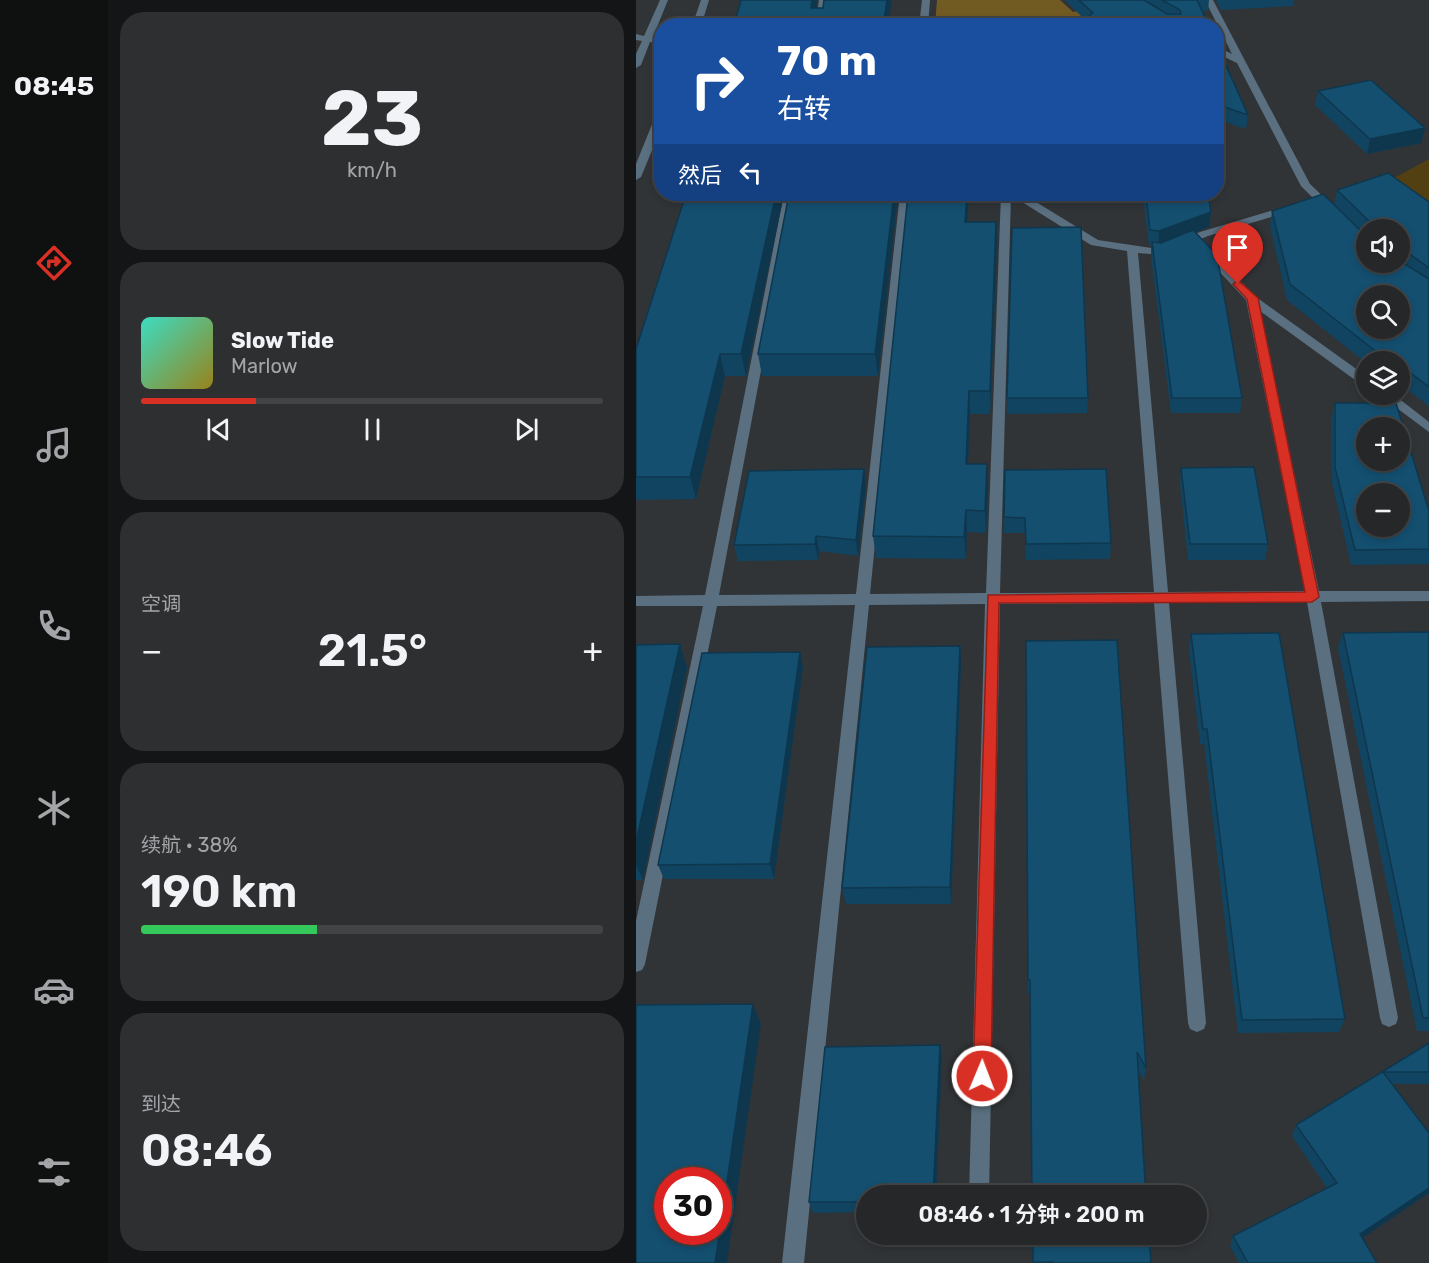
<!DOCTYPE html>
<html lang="zh">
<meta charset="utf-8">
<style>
:root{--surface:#252729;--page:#2d2f31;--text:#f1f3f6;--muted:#a3a5a8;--line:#424446;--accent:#d93025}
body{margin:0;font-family:Rubik,"Noto Sans SC",sans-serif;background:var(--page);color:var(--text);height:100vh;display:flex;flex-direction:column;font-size:22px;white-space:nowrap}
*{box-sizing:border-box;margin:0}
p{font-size:20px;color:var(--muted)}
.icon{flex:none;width:33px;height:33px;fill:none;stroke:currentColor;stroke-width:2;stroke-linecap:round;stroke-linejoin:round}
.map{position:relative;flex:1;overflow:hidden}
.side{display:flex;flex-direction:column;gap:12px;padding:12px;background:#141517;width:528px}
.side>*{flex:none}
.hud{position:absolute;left:18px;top:18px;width:570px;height:183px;border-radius:24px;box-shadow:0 3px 9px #0003,0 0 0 2px var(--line);background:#1a4fa0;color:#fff;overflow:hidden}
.fabs{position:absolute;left:720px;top:219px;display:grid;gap:12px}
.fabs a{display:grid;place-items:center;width:54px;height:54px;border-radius:50%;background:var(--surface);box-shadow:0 3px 9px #0003,0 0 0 2px var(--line);font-size:30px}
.speed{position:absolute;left:18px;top:1167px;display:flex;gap:12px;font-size:30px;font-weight:700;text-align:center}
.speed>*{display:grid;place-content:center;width:78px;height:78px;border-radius:50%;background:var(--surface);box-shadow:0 3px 9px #0003,0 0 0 2px var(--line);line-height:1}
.speed .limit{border:9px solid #d22;background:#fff;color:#111}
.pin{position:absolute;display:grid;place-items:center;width:51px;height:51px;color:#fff;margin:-62px -26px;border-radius:50% 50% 50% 0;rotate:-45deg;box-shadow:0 0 6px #0007}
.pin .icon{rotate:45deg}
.me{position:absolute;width:66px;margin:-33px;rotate:1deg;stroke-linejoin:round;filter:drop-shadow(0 0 4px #0008)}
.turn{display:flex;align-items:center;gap:21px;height:126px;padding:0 24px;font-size:27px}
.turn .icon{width:78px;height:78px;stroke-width:2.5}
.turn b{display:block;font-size:42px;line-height:51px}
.then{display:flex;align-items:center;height:57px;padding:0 24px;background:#0003;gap:12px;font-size:22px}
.big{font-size:45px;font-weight:600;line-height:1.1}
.side .card{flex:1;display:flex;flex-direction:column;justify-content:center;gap:9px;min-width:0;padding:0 21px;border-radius:24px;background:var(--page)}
.side .dial{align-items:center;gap:0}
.dial b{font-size:78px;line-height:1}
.song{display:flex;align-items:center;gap:18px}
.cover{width:72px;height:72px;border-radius:9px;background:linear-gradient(135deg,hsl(170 70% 55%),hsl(50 70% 35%))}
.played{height:6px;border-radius:3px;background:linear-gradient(90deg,var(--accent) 25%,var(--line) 25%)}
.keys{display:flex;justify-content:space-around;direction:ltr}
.heat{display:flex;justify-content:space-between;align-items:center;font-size:33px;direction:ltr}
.charge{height:9px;border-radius:4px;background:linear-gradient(90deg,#34c759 38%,var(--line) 0)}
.trip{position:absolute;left:220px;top:1185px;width:351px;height:60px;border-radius:30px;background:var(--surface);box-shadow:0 3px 9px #0003,0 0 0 2px var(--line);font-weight:600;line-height:60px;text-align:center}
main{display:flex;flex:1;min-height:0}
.tabs{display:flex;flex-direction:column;width:108px;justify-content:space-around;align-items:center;background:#0f1010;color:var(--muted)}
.tabs .icon{width:42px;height:42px}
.tabs .selected{color:var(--accent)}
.tabs b{font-size:27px;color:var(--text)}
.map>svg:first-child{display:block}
</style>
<main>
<nav class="tabs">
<b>08:45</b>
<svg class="icon selected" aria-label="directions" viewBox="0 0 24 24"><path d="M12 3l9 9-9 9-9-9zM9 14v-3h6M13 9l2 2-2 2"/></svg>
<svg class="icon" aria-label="music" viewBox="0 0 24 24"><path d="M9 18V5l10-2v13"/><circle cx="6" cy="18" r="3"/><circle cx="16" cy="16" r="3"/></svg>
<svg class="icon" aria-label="phone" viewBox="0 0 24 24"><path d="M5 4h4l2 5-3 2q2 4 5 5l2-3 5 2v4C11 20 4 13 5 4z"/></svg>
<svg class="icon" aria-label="climate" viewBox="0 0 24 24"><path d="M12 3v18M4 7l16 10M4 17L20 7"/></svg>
<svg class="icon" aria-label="car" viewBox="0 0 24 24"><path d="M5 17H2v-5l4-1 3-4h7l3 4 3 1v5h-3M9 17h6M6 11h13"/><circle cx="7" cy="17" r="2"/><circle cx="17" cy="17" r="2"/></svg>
<svg class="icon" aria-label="filters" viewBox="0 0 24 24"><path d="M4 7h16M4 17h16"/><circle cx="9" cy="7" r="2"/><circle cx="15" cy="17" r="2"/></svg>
</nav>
<section class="side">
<div class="card dial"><b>23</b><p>km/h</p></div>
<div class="card">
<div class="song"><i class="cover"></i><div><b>Slow Tide</b><p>Marlow</p></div></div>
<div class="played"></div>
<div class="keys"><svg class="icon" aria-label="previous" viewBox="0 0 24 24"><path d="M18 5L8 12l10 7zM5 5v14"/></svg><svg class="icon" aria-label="pause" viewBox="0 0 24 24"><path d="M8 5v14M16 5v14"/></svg><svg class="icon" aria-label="next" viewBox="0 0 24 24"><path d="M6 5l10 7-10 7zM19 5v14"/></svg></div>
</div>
<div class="card"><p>空调</p>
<div class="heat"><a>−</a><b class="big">21.5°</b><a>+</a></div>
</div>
<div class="card"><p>续航 · 38%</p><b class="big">190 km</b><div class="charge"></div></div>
<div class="card"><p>到达</p><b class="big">08:46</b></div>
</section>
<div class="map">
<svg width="793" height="1263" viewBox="0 0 793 1263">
<rect width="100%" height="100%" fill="#313437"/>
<path fill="#524013" d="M793,159V203L758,178Z"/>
<path fill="#725b22" d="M301,0H424L437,12L475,4L517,26H299Z"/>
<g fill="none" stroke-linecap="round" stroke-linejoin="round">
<path fill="#5a7080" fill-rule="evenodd" d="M24,0H32L17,37L26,38V44L14,42L5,65L0,68V54L6,41L0,40V34L8,36Z
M65,0H73L65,26H56Z
M183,0H191L188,26H179Z
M286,0H294L292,26H283Z
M569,0H577L674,184L699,208V212H691L665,186L601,63L580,53V46L596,54Z
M26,109V126L5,177L0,180V164L21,112Z
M148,194H158L83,595L220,594L264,194H274L234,594L350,593L365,194H387L462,240L522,249L564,232L651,206H659V210L572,236L527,255L502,253L532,592L669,591L610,300L564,251V247H572L620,297L730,376V386L726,385L624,311L683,591H793V601L685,602L762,1018L760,1024L753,1027L746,1024L744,1018L671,602L533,603L570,1023L568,1029L561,1032L554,1029L552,1023L518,603L364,604L353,1196H333L349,604L233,605L168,1263H146L219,605L81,606L9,964L6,970L0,972V921L67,606H0V596L69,595ZM375,195L455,245L491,251L518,592L364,593Z
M742,394H757L793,422V432Z
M331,1234H353L349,1243L342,1247L335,1243Z"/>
</g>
<path fill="#114460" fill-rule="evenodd" d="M429,0H573L572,11H566L573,26L448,19Z
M580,0H658L657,6L585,10Z
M580,43L612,115L610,129L580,119Z
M682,91L789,128L785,143L731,154L679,105Z
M701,190L793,202V406L764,384V362H730V363L651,300L634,226L636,211L698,205ZM730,230H764V262H730Z
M50,194H148L110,376H89L60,499L0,500V349Z
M153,194H265H262L242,376H126L122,354Z
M272,194H333L331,222H360L361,243L354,414H334L332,464L352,486L350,533L331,532L330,559L240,558L237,536Z
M502,194H572L575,212L573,227L559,232L606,398L604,413H535L515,257V246L513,245L507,197L503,198Z
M371,398H452L451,413L371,414Z
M699,403L793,511V564L715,565L696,483L695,419Z
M545,468L632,544L629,560H552L544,483Z
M369,470L475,543L474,559L390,560L389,533H368Z
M230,485L222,556L183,551L182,560L102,561L98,545Z
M793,632V1031H781L702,648L707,633Z
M555,634L709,1019L703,1032L602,1033L568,744H564L553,650Z
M390,641L510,1068L508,1080L502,1070L394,994H392Z
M44,644L51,668L7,880H0V645Z
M324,646L325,665L315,904H210L206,888Z
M167,667L138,879H28L22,865Z
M793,1043V1084H756L793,1133V1193L726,1238L741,1263H603L594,1246L597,1236L691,1188L656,1136L660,1125Z
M306,1058L300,1196H231V1212L177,1213L173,1202Z
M397,1234L515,1263H397Z"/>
<path fill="#0e374e" d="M176,0H181L178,26L175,8Z
M251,0H256L252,26H247Z
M789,128L785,143L731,154L734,139Z
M140,194H148L110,376L105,354Z
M258,194H262L242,376L239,354Z
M331,194H333L330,243L329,222Z
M575,212L573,227L522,247L523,231Z
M360,222L361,243L354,414V391Z
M84,354L89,376L60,499L54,477Z
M333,391L334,414L331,486L330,464Z
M351,464L352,486L350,533L349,511Z
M228,469L230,485L222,556L220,540Z
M330,510L331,532L330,559L328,537Z
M180,536L183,551L182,560L179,544Z
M44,644L51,668L7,880L0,865V842Z
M324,646L325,665L315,904L314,887Z
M164,652L167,667L138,879L134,864Z
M117,1004L125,1024L91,1263H79Z
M304,1045L306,1058L300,1196H297Z
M793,1188V1193L718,1244L724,1234Z"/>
<path fill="#144f70" stroke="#0e374e" stroke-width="1.5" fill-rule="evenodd" d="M105,0H176L175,8H187L188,0H251L247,26H98Z
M443,0H508L531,14H545L544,10L526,0H561L573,26H439L457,13Z
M580,43L612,115L580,104Z
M735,80L789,128L734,139L682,91Z
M752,173L793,202V268L764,247V230H735V223L701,190Z
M50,194H140L105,354H84L54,477H0V349Z
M153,194H258L239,354H122Z
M272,194H331L329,222H360L354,391H333L330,464H351L349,511L330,510L328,537L237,536Z
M510,194H572L575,212L523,231L514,230Z
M687,194L728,234L730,235V262H764V261L793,279V387L764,365V362H759L745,351L746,356L654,284L636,211ZM730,296H764V328H730Z
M445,227L452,398H371L376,228Z
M557,230L581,255L606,398H536L516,242L525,243Z
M699,403H760L793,511V549L719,550L699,467ZM730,428H764V460H730ZM730,494H764V526H730Z
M618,467L632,544H554L545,468Z
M228,469L220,540L180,536L179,544L98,545L113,471Z
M470,469L475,543L390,544L389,518L368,517L369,470Z
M793,632V1018H787L707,633Z
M643,633L709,1019L606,1020L571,729H567L555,634Z
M481,640L510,1068L501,1052L510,1196H396L394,980H392L390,641Z
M44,644L0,842V645Z
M324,646L314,887L206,888L231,647Z
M164,652L134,864L22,865L66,653Z
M117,1004L79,1263H0V1005ZM32,1180H82V1232H32Z
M793,1043V1072H747L793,1133V1188L724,1234L741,1263H612L597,1236L701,1183L660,1125Z
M304,1045L297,1196H231V1202H173L189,1047Z
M397,1234H513L515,1263H417V1262H397Z"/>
<path fill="#d93025" stroke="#8d1f18" stroke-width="1.5" d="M602,280L622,298L683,597L676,602L363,603L355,1076L352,1082L346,1085L340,1082L337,1076L352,595L669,592L611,299L597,284Z"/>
</svg>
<div class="fabs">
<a><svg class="icon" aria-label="sound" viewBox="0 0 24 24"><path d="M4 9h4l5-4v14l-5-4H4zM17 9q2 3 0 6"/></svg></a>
<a><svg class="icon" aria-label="search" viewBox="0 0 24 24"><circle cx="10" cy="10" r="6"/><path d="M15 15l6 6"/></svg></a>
<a><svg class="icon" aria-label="layers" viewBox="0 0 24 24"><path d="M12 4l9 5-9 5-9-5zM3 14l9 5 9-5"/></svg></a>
<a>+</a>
<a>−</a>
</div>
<div class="speed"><div class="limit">30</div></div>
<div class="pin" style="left:602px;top:284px;background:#d93025"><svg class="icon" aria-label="arrive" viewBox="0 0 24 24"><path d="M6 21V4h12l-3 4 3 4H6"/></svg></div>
<svg class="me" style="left:346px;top:1076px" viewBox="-20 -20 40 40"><circle r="17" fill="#d93025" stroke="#fff" stroke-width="3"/><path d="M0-11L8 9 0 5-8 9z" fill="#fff"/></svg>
<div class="trip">08:46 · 1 分钟 · 200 m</div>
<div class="hud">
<div class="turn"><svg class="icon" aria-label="right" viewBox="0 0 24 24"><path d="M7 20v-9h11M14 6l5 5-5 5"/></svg><div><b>70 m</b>右转</div></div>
<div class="then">然后<svg class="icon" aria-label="left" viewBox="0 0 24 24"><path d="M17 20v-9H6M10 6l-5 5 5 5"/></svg></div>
</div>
</div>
</main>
